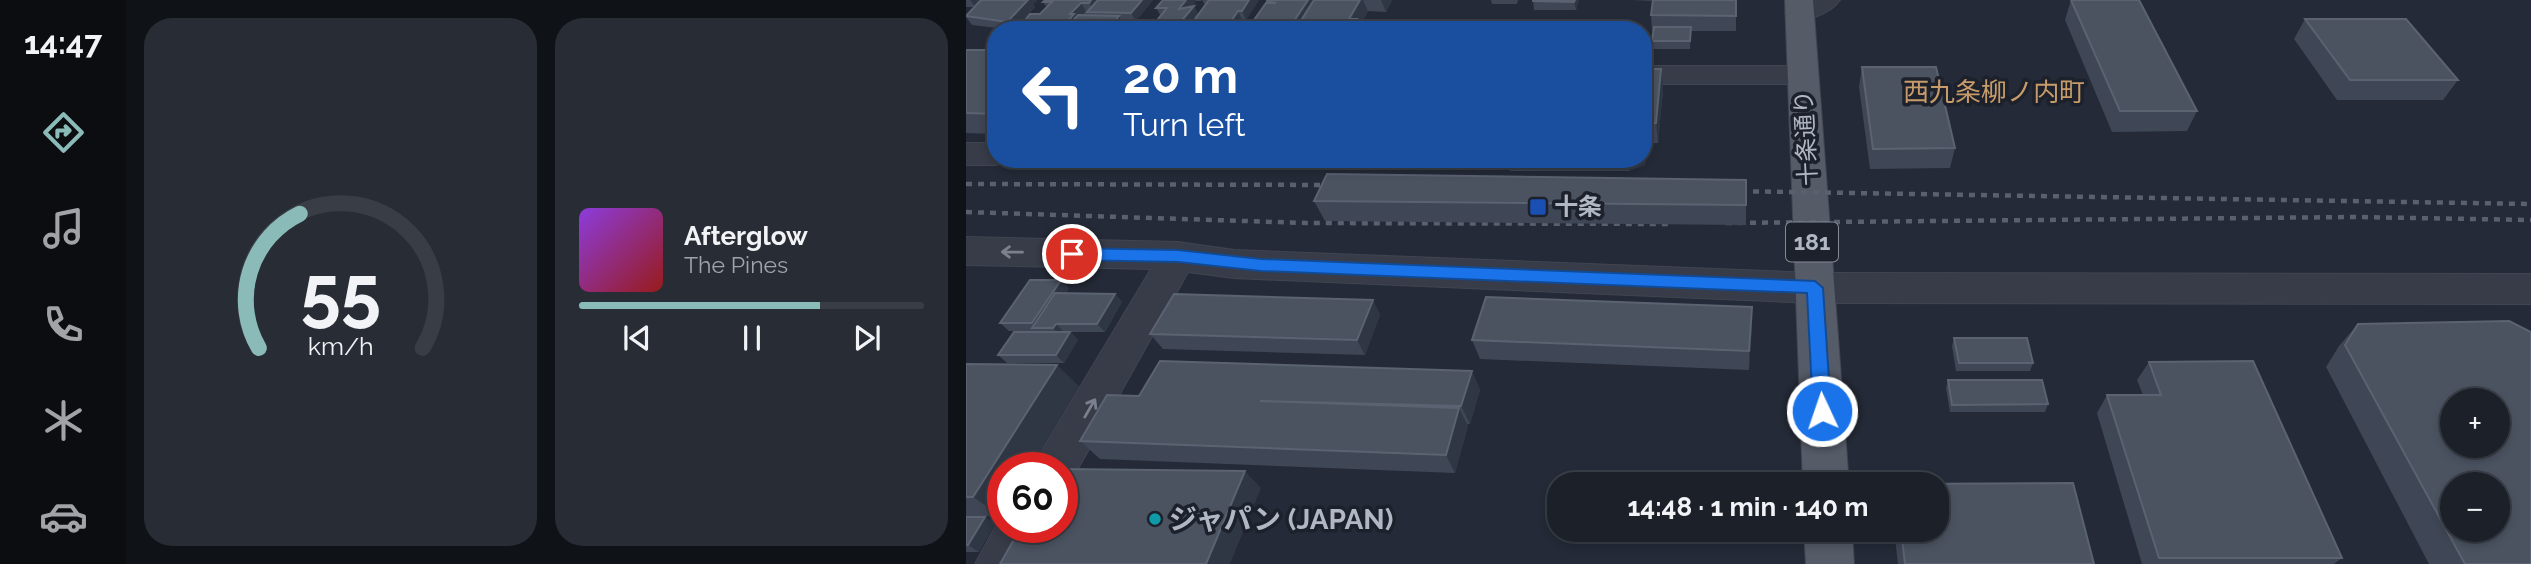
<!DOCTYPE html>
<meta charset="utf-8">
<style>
:root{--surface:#1b2029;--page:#282d35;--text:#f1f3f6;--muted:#a0a3a8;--line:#393e46;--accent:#8bbbb9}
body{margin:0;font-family:Raleway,"Noto Sans JP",sans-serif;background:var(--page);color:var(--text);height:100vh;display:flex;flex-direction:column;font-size:26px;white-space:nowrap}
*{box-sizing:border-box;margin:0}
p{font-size:23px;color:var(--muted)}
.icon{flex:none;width:38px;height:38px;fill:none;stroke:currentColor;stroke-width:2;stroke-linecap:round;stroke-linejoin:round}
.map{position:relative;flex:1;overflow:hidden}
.sheet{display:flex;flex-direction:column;gap:18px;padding:18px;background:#0f1217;width:840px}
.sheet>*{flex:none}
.banner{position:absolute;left:21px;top:21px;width:665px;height:147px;border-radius:28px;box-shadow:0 4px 10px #0003,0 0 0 2px var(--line);background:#1a4fa0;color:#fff;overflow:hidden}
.fabs{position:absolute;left:1474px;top:388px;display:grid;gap:14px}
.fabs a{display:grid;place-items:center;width:70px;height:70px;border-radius:50%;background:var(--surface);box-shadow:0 4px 10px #0003,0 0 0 2px var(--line);font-size:35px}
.speed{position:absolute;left:21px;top:452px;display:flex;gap:14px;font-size:35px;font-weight:700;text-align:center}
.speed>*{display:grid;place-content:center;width:91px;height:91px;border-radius:50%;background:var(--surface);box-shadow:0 4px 10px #0003,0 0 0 2px var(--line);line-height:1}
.speed .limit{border:10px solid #d22;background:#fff;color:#111}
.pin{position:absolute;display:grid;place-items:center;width:60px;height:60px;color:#fff;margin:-30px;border:4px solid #fff;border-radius:50%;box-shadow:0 2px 7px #0007}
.me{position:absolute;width:77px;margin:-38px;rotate:357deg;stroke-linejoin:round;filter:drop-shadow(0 0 5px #0008)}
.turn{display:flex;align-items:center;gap:24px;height:147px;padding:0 21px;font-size:32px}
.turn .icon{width:91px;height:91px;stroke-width:2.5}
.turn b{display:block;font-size:49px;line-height:60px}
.sheet .tile{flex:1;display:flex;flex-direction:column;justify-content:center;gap:10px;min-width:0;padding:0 24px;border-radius:28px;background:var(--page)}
.sheet .dial{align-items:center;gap:0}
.dial svg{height:182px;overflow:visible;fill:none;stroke:var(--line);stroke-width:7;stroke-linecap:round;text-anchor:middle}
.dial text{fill:var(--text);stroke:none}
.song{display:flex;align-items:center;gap:21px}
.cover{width:84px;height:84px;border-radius:10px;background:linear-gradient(135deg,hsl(270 70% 55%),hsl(0 70% 35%))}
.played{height:7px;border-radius:4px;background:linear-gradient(90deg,var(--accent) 70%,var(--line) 70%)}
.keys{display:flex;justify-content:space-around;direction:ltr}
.sheet .tiles{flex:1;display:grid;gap:18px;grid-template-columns:repeat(2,1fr)}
.trip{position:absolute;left:581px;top:472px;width:402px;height:70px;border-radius:28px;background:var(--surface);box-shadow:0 4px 10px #0003,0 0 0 2px var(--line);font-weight:700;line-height:70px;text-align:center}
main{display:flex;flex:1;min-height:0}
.tab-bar{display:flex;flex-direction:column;width:126px;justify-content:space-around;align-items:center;background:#0b0d10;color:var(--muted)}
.tab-bar .icon{width:49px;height:49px}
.tab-bar .current{color:var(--accent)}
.tab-bar b{font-size:32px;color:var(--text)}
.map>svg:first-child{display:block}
</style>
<main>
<nav class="tab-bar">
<b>14:47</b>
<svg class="icon current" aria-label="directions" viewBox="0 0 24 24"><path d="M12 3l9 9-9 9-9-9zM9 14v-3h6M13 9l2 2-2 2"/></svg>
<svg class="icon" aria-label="music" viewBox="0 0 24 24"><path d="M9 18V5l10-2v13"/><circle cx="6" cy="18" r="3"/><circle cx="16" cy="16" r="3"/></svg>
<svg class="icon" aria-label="phone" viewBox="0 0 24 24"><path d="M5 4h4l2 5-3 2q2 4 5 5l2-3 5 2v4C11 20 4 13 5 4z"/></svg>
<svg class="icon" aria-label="climate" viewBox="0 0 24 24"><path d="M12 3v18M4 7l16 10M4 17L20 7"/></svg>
<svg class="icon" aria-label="car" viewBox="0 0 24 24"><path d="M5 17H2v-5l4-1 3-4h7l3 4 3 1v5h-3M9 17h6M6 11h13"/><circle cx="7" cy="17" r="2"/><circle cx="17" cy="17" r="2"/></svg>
</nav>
<section class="sheet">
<div class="tiles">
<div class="tile dial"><svg viewBox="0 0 100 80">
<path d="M14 69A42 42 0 1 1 86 69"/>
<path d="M14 69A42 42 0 0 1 32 10" stroke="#8bbbb9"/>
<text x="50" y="56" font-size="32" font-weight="700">55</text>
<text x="50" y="72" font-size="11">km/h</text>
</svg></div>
<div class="tile">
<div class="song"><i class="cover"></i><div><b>Afterglow</b><p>The Pines</p></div></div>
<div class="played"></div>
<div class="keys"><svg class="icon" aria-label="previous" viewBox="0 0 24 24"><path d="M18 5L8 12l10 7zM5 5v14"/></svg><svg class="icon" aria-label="pause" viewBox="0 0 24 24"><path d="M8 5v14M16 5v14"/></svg><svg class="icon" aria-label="next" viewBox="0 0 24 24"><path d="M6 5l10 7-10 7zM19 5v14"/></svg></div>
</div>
</div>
</section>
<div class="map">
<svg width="1565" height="564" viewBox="0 0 1565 564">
<rect width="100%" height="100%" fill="#242a37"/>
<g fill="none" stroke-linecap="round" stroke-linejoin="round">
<g stroke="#404551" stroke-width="2">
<path id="minor" d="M677,66H837L848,68L852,75L848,82L837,84H677Z
M0,143H30V159H44L30,165H0Z
M0,237L212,242L268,250L849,273L863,277L868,288L863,299L849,303L268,278L222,272L105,481L96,485V467H66L185,269L0,265Z
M37,513V527H79L60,564H9Z"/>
</g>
<g stroke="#404551" stroke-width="2">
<path id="tertiary" d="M838,0H874C864,14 839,23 823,19L819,13L823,7Z
M849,273L1565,274V304L849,303L835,299L830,288L835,277Z"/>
</g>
<g stroke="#404551" stroke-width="2">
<path id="primary" d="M819,0H847L883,485H837Z
M838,530H886L888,564H840Z"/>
</g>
<use href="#minor" fill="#373c48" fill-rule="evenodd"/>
<use href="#tertiary" fill="#373c48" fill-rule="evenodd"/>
<use href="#primary" fill="#555b67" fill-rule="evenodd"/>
<path stroke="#5a606e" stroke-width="4.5" stroke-dasharray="6 6" stroke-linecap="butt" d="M0,184L374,185
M763,191L1565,204
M0,212L340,223L704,224
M760,223L1389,217L1565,220"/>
</g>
<path fill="#3f4655" d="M0,0H71L67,5L69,7L48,30L6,25L0,17V15L9,7H0Z
M187,0L170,21H156L158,24L153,30H60L56,24L74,14L81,8L77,2Z
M197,0H236L235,1H230L226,7L232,14L239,5L236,0H293L280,20H276L269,30H184L195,16L190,8Z
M301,0H426L420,12L402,11L394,26L395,30H281L301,3Z
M525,0H552L551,4H526Z
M613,0L610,10H568L567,1Z
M665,0H770V31H725L724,49H687L686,41L688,31H686L685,15L687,1Z
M1105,0L1231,111L1221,131L1146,132L1099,20Z
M1339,19L1492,80L1477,100H1371L1328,39Z
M0,50H30V134L0,133Z
M896,67L989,148L984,168L904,169L893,87Z
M677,69L697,89L692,143H681L679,165L663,171H544L541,159H677Z
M417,159H446L445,163H419Z
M780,180V225L359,221L348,201Z
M103,288L99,294H149L156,302L139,332H98H104L112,340L98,363H41L32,355L69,331H43L34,323Z
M407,300L414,315L399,355L197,349L184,334Z
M1392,324L1565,564H1463L1360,367L1373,346Z
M786,326L783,370L514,359L506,340Z
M988,338L1067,363L1064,371H990L986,346Z
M1183,362L1376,558L1368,564H1176L1131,413L1141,395H1177L1171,380Z
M0,364L113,386L64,467H37L35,516H0Z
M506,371L514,390L504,424H501L502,426L489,473L134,459L114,441L173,396Z
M982,380L1082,404L1079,412H984L980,388Z
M0,517H19L29,524L13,552H0Z
M928,530H971L1128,564H932Z"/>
<path fill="#2f3644" d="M4,0H16L9,7Z
M60,0H71L67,5L69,7L47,30L41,22Z
M125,0H136L128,11L123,3Z
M176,0H187L170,21L165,13Z
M220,0H230V1L218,17L213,9Z
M283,0H293L280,20L276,11Z
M342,0H349L332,30L324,27Z
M394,0H397L402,11L394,26L395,30H385L383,19Z
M415,0H426L420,12Z
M609,0H613L610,10L608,2Z
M115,3L120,11L112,20L108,30H97L96,28L104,14Z
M228,6L233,15L228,30H215L212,25Z
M272,11L276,20L269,30H259Z
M153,16L158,24L153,30H141Z
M695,69L697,89L692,143L690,123Z
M678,123L681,143L679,165L663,171L662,159H677Z
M95,280L103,288L76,328H72L66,323Z
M149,294L156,302L139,332L131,324Z
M407,300L414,315L399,355L391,340Z
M786,307V326L783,370V351Z
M90,324L98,332L95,337L87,328Z
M104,332L112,340L98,363L90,355Z
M91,365L113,386L64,467H37V513L35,516L7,497Z
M506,371L514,390L504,424L495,406Z
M493,408L502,426L489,473L480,455Z
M279,471L295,488L264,564H240Z
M19,517L29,524L13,552L2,545Z"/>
<path fill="#4b5361" stroke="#5b6271" stroke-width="2" fill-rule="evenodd" d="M15,0H62L41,22L0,16Z
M79,0H125L123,3H115L104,14H108L96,28L72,29L56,24L64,14H74L86,2H77Z
M132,0H176L165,13L121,12Z
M197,0H220L213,9L228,6L212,25H204L201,30L184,29L201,8H190Z
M243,0H283L276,11H272L259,30H221Z
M301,0H342L324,27H330L329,30H281L300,3H310L301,1Z
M348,0H394L383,19H391L385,30H329Z
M567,0H609L608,2L567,1Z
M687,0H770V16L685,15Z
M1105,0H1173L1231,111H1154Z
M112,15L153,16L141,30H98Z
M1339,19H1440L1492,80H1384Z
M216,22L224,23L219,30H210Z
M653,24L667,25L666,30H652Z
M464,25L476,26L474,30H462Z
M477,27H505L504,30H476Z
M688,27H725L724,41H686Z
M0,50H30V114L0,113Z
M896,67H970L989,148L907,149Z
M677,69H695L690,123H678L677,141Z
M361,174L780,180V205L348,201Z
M64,280H95L66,323H34Z
M89,293L149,294L131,324H90L87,328H66Z
M208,294L407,300L391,340L184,334Z
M520,297L786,307L783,351L506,340Z
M1543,321L1565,332V564H1499L1379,345L1392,324ZM1486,401H1531V446H1486ZM1486,485H1531V530H1486Z
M48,332H104L90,355H32Z
M988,338H1061L1067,363H993Z
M194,361L506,371L495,406L294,401L493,408L480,455L114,441L141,395L173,396Z
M1287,361L1376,558H1193L1141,395H1195L1183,362Z
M0,364L91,365L7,497H0Z
M982,380H1076L1082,404L986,405Z
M96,469L279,471L240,564H34L55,527H96Z
M1107,483L1128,564H939L935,530H971V485H929V484Z
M0,517H19L2,545H0Z"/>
<defs><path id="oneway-shaft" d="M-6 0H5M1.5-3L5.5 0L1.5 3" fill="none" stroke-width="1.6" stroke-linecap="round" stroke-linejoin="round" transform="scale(1.75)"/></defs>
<g stroke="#7b808c">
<use href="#oneway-shaft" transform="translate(46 252) rotate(-179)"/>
<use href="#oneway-shaft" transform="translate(124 408) rotate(-60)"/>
</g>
<path fill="#1a73e8" stroke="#114b97" stroke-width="2" d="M106,248L212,250L295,259L849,281L857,288L865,411L862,416L856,418L849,416L847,411L841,293L295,271L212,262L106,260L98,254Z"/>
<rect fill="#1a4fb4" stroke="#1c212c" stroke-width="2.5" x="563" y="198" width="18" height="18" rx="3.5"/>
<circle fill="#0f9aa8" stroke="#1c212c" stroke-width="2.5" cx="189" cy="519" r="7"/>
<g text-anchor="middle" stroke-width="7" stroke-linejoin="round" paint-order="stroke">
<rect fill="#1c212c" stroke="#858a96" stroke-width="2" x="820" y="222.5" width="52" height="39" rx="5"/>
<g font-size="23" font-weight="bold" fill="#b2b7c4">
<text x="846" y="250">181</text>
</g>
<g font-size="24" fill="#b2b7c4" stroke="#1c212c">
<text transform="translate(840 138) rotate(-93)" y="8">十条通り</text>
</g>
<g font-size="24" font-weight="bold" fill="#b2b7c4" stroke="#1c212c" text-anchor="start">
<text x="588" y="215">十条</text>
</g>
<g font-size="26" fill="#c79c6a" stroke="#1c212c">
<text x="1028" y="101">西九条柳ノ内町</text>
</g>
<g font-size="28" font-weight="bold" fill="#b2b7c4" stroke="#1c212c" text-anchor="start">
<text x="203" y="529">ジャパン (JAPAN)</text>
</g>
</g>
</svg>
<div class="fabs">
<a>+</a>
<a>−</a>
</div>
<div class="speed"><div class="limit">60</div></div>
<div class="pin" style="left:106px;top:254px;background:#d93025"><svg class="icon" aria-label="arrive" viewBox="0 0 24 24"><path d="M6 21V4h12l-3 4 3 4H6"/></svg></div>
<svg class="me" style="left:856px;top:411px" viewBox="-20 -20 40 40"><circle r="17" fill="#1a73e8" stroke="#fff" stroke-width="3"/><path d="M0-11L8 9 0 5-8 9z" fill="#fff"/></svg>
<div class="trip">14:48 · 1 min · 140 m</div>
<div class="banner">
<div class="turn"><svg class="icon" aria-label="left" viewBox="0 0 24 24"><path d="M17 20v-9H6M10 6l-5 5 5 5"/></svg><div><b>20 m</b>Turn left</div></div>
</div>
</div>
</main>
